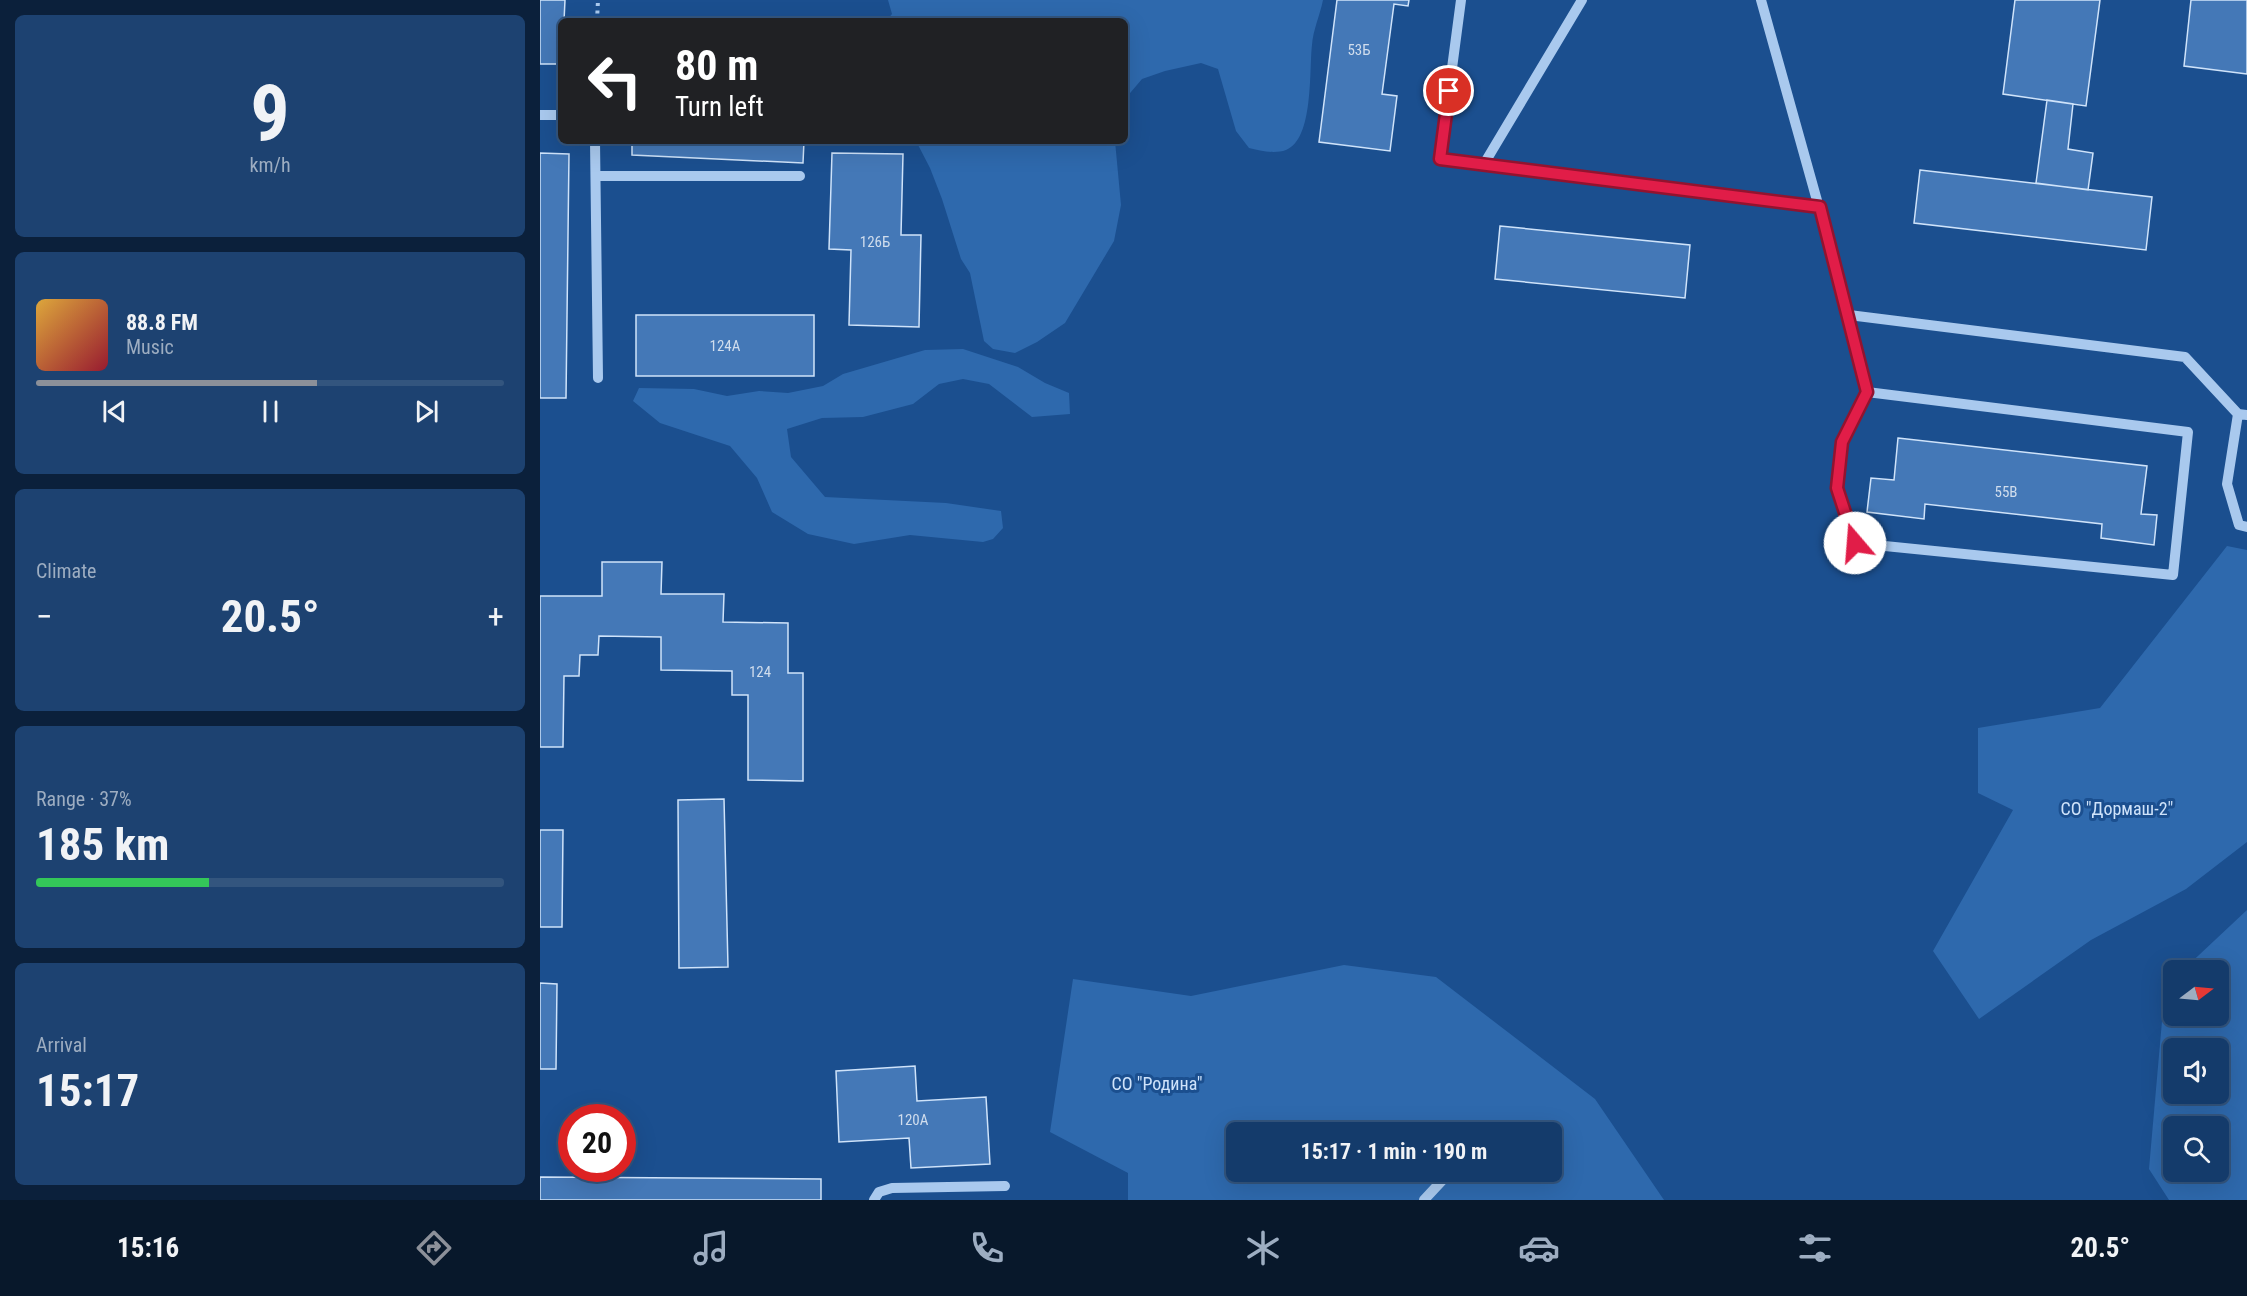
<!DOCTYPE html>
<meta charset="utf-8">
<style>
:root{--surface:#143b6b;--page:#1d4271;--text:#f1f3f6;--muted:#9dadc1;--line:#33557e;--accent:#8c9099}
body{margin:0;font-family:"Roboto Condensed",sans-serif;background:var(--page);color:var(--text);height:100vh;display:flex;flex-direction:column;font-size:22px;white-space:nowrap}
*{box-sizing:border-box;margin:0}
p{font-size:20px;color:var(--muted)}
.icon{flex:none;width:33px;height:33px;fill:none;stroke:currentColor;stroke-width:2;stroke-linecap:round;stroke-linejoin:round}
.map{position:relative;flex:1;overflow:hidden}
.panel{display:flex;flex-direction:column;gap:15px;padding:15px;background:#0b203b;width:540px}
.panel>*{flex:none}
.top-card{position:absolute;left:18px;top:18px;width:570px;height:126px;border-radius:9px;box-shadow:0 6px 24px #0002,0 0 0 2px var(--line);background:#202124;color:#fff;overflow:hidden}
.needle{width:39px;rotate:74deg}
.buttons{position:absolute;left:1623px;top:960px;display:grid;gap:12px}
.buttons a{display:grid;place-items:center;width:66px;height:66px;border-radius:9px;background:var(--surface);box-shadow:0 6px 24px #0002,0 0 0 2px var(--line);font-size:30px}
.speed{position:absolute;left:18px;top:1104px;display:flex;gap:12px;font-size:30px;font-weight:700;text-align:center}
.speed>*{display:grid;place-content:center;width:78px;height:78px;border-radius:50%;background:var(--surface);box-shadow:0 6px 24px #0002,0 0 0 2px var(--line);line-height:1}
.speed .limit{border:9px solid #d22;background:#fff;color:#111}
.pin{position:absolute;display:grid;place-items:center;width:51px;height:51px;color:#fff;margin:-26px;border:3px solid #fff;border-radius:50%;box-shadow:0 2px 6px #0007}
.me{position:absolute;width:66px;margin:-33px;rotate:342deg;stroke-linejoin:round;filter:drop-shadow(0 0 4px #0008)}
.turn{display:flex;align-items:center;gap:21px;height:126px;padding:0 18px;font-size:27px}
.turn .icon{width:78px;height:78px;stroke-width:2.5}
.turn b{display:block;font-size:42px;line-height:51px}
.big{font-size:45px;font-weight:700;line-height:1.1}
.panel .widget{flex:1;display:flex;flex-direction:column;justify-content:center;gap:9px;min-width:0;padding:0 21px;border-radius:9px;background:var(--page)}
.panel .dial{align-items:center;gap:0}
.dial b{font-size:78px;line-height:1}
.song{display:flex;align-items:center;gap:18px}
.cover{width:72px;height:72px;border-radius:9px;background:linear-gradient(135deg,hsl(40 70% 55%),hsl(350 70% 35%))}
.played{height:6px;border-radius:3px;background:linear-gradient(90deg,var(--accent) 60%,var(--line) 60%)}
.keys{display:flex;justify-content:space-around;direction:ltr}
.heat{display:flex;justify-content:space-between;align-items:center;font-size:33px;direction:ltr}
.charge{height:9px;border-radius:4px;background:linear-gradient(90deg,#34c759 37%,var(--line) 0)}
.trip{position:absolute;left:686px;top:1122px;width:336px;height:60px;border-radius:9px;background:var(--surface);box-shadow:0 6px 24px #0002,0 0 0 2px var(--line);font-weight:700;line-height:60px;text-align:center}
.tab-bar{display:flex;height:96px;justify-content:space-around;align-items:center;background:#08182b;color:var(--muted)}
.tab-bar .icon{width:42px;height:42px}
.tab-bar .active{color:var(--accent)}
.tab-bar b{font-size:27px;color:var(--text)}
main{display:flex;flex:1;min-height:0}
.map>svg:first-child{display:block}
</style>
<main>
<section class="panel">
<div class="widget dial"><b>9</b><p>km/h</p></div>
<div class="widget">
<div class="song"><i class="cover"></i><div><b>88.8 FM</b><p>Music</p></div></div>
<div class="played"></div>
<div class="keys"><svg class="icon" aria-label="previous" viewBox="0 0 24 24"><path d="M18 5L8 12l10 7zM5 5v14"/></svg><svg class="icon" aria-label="pause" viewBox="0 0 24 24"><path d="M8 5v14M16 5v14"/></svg><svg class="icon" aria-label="next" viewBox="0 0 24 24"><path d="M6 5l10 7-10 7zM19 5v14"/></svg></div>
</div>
<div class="widget"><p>Climate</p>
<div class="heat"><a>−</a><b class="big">20.5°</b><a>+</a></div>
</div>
<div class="widget"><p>Range · 37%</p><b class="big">185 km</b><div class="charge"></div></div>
<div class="widget"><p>Arrival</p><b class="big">15:17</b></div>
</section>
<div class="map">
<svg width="1707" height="1200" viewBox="0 0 1707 1200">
<rect width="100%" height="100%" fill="#1b4f8f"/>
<path fill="#2e69ad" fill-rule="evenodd" d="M348,0H783C780,15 773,30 772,45C769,71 774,139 746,150C735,154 720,151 709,148L696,131L678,69L661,63L625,71L602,79L585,99V21H346L352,14Z
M376,141H575L581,205L574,241L525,323L497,342L475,353L453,349L444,341L430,273L421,259L402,199L390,168Z
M423,349L478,367L505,383L529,393L530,414L492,417L449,384L423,379L399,384L373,404L323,417L282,418L247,429L251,457L285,497L406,503L461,511L463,528L453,539L443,542L370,535L314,544L268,534L232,512L217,478L190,446L120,423L93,401L99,388L154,389L187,396L219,391L248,393L283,386L303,374L385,350Z
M1687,546L1707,550V842L1646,889L1551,940L1439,1019L1393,951L1473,810L1438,793V728L1560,708Z
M1707,910V1200H1629L1609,1169L1625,987L1633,979L1634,1016H1678V970H1643ZM1678,1048V1094H1634V1048ZM1678,1126V1172H1634V1126Z
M804,965L896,977L1055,1099L1124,1200H588V1173L510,1132L533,979L651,996ZM696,1132H1011V1172H696Z"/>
<path fill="#4478b7" stroke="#cfe3fa" stroke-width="1.5" d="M0,0H25L24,21H21V64H0Z
M797,0H869L868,6L854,4L842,94L857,96L850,151L779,142Z
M1475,0H1560L1546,106L1463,94Z
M1651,0H1707V74L1644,66Z
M1507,100L1533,104L1528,149L1553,153L1548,190L1496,183Z
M92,141H264L263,163L92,155Z
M0,153L29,154L26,398H0Z
M292,153L363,154L361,235H381L379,327L309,325L311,250L289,249Z
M1380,170L1612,197L1606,250L1374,223Z
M960,226L1150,245L1145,298L955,279Z
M96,315H274V376H96Z
M1358,438L1607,466L1601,514L1617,515L1614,545L1561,538L1562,524L1385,504L1384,519L1327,512L1331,478L1354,480Z
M62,562H122L121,594H184L183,622L248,623V673H263V781L208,780V695H192V671L121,670V637L59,636L58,655H40L39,676H24L23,747H0V596H62Z
M184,799L188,967L139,968L138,800Z
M0,830H23L22,927H0Z
M0,983L17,984L16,1069H0Z
M375,1066L377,1101L446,1097L450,1164L371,1168L369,1138L299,1142L296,1071Z
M0,1177L281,1179V1200H0Z"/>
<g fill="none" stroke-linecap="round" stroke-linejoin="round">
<path stroke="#a9c9ee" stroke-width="4" stroke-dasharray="3 4.5" stroke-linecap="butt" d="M57,21L58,0"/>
<path stroke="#a9c9ee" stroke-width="10" d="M921,0L900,159L1280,207
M1221,0L1309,315L1645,357L1698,414L1707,415
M0,115H21
M55,141L58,378
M944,164L1042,0
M56,176H260
M1309,315L1327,392L1302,442L1297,488L1315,543L1633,575L1648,432L1327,392
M1698,414L1687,484L1699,525L1707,527
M334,1200L339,1192L352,1188L465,1186
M884,1200L910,1172"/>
</g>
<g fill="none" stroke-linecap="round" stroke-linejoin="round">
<g stroke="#92132f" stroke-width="15">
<path id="route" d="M909,91L900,159L1280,207L1327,392L1302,442L1297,488L1315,543"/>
</g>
<use href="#route" stroke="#e11d48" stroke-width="10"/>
</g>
<g text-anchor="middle" stroke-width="6" stroke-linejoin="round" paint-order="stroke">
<g font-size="15" fill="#d0dded">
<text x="819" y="55">53Б</text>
<text x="335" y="247">126Б</text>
<text x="185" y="351">124А</text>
<text x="1466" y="497">55В</text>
<text x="220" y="677">124</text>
<text x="373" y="1125">120А</text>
</g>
<g font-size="18" fill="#cfe3fa" stroke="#1b4f8f">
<text x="1577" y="815">СО "Дормаш-2"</text>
<text x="617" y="1090">СО "Родина"</text>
</g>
</g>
</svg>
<div class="buttons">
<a><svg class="needle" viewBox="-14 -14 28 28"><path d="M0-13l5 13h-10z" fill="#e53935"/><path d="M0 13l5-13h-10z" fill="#9dadc1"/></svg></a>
<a><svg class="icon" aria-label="sound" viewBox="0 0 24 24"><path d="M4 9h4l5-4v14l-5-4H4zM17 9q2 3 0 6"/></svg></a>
<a><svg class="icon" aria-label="search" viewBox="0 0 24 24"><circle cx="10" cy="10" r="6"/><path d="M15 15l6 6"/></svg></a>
</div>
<div class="speed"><div class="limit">20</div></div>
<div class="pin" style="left:909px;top:91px;background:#d93025"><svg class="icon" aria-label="arrive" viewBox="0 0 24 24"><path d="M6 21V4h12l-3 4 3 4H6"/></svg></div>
<svg class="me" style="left:1315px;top:543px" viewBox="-20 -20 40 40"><circle r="19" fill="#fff"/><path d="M0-13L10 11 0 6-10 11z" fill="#e11d48"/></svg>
<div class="trip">15:17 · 1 min · 190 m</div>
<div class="top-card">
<div class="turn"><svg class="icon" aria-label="left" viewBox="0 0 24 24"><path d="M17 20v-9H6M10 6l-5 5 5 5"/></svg><div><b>80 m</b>Turn left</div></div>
</div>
</div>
</main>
<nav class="tab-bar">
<b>15:16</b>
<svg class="icon active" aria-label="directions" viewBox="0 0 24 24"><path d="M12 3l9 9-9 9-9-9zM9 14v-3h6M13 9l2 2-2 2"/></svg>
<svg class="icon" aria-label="music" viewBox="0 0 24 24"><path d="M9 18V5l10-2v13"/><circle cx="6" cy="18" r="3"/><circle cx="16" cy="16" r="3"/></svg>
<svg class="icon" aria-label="phone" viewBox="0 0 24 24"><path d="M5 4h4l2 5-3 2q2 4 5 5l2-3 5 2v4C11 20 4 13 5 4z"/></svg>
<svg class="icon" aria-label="climate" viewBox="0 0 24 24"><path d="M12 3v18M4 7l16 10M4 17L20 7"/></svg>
<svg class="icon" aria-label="car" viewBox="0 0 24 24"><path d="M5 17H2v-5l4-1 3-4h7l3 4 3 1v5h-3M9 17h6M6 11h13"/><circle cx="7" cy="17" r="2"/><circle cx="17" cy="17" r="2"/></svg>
<svg class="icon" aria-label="filters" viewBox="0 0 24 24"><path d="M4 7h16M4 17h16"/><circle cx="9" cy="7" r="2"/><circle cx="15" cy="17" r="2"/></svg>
<b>20.5°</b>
</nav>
